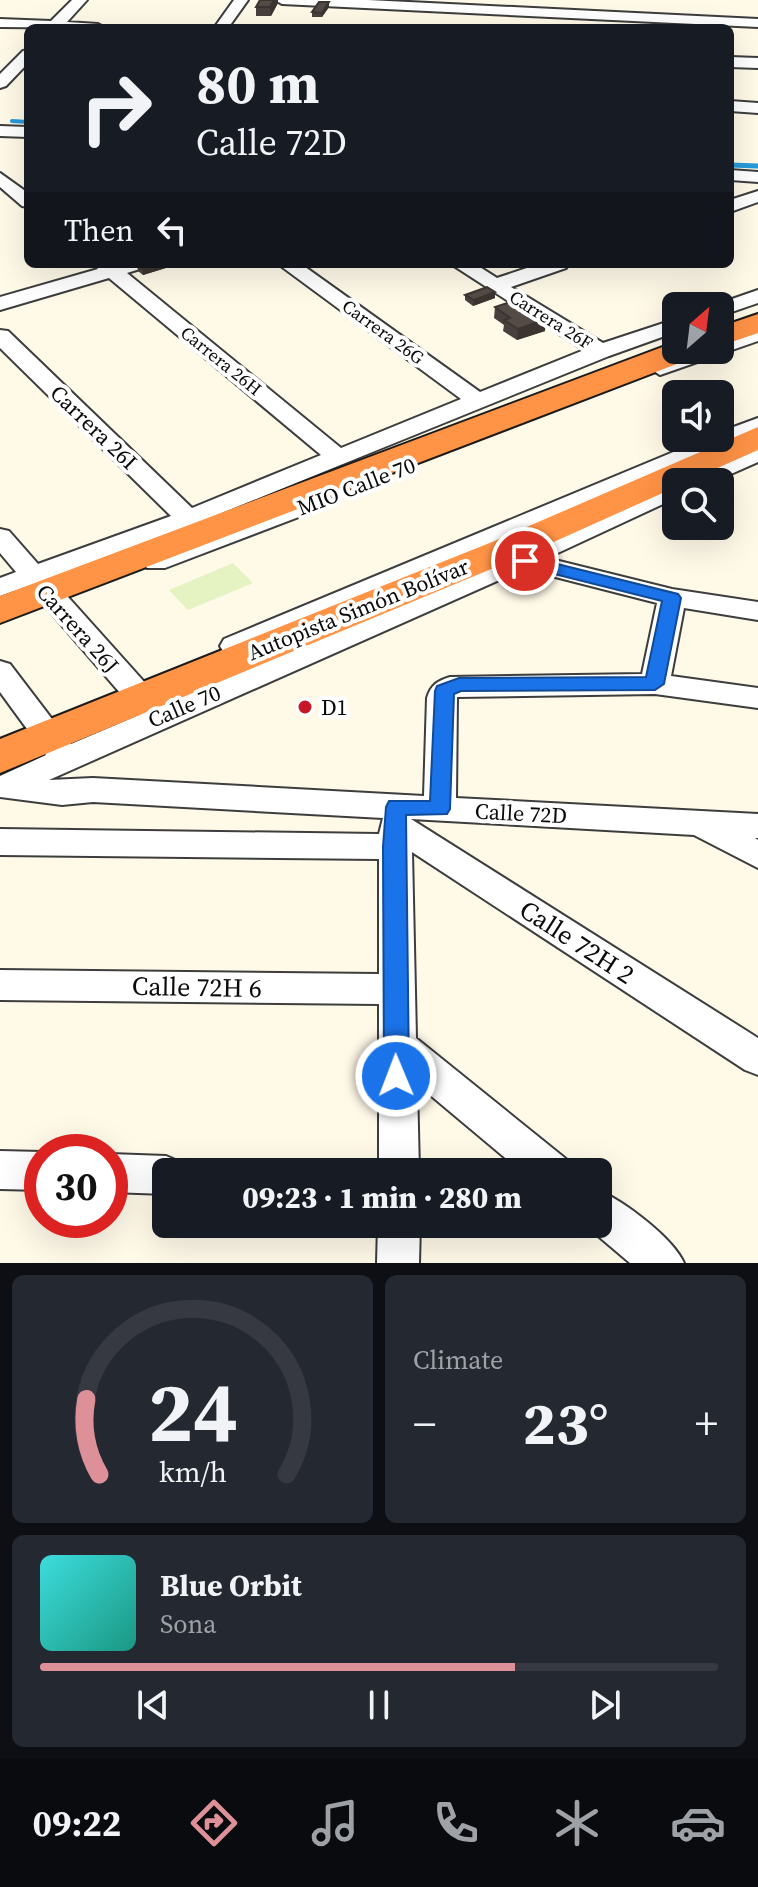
<!DOCTYPE html>
<meta charset="utf-8">
<style>
:root{--surface:#171b24;--page:#242831;--text:#f1f3f6;--muted:#9ea1a6;--line:#363941;--accent:#de9098}
body{margin:0;font-family:"Source Serif 4",serif;background:var(--page);color:var(--text);height:100vh;display:flex;flex-direction:column;font-size:30px;white-space:nowrap}
*{box-sizing:border-box;margin:0}
p{font-size:26px;color:var(--muted)}
.icon{flex:none;width:44px;height:44px;fill:none;stroke:currentColor;stroke-width:2;stroke-linecap:round;stroke-linejoin:round}
.map{position:relative;height:1263px;overflow:hidden}
.panel{display:flex;flex-direction:column;gap:12px;padding:12px;background:#0d0f14;flex:1}
.panel>*{flex:none}
.guide{position:absolute;left:24px;top:24px;width:710px;height:244px;border-radius:12px;box-shadow:0 8px 32px #0002;background:#171b24;color:var(--text);overflow:hidden}
.needle{width:52px;rotate:28deg}
.tools{position:absolute;left:662px;top:292px;display:grid;gap:16px}
.tools a{display:grid;place-items:center;width:72px;height:72px;border-radius:12px;background:var(--surface);box-shadow:0 8px 32px #0002;font-size:40px}
.speed{position:absolute;left:24px;top:1134px;display:flex;gap:16px;font-size:40px;font-weight:700;text-align:center}
.speed>*{display:grid;place-content:center;width:104px;height:104px;border-radius:50%;background:var(--surface);box-shadow:0 8px 32px #0002;line-height:1}
.speed .limit{border:12px solid #d22;background:#fff;color:#111}
.pin{position:absolute;display:grid;place-items:center;width:68px;height:68px;color:#fff;margin:-34px;border:4px solid #fff;border-radius:50%;box-shadow:0 2px 8px #0007}
.me{position:absolute;width:88px;margin:-44px;rotate:359deg;stroke-linejoin:round;filter:drop-shadow(0 0 6px #0008)}
.turn{display:flex;align-items:center;gap:28px;height:168px;padding:0 40px;font-size:36px}
.turn .icon{width:104px;height:104px;stroke-width:2.5}
.turn b{display:block;font-size:56px;line-height:68px}
.then{display:flex;align-items:center;height:76px;padding:0 40px;background:#0003;gap:16px;font-size:30px}
.big{font-size:60px;font-weight:800;line-height:1.1}
.panel .widget{flex:1;display:flex;flex-direction:column;justify-content:center;gap:12px;min-width:0;padding:0 28px;border-radius:12px;background:var(--page)}
.panel .dial{align-items:center;gap:0}
.dial svg{height:208px;overflow:visible;fill:none;stroke:var(--line);stroke-width:7;stroke-linecap:round;text-anchor:middle}
.dial text{fill:var(--text);stroke:none}
.song{display:flex;align-items:center;gap:24px}
.cover{width:96px;height:96px;border-radius:12px;background:linear-gradient(135deg,hsl(180 70% 55%),hsl(170 70% 35%))}
.played{height:8px;border-radius:4px;background:linear-gradient(90deg,var(--accent) 70%,var(--line) 70%)}
.keys{display:flex;justify-content:space-around;direction:ltr}
.heat{display:flex;justify-content:space-between;align-items:center;font-size:44px;direction:ltr}
.panel .tiles{flex:1;display:grid;gap:12px;grid-template-columns:1fr 1fr}
.widget:last-child{grid-column:span 2}
.trip{position:absolute;left:152px;top:1158px;width:460px;height:80px;border-radius:12px;background:var(--surface);box-shadow:0 8px 32px #0002;font-weight:800;line-height:80px;text-align:center}
.menu{display:flex;height:128px;justify-content:space-around;align-items:center;background:#090b0e;color:var(--muted)}
.menu .icon{width:56px;height:56px}
.menu .active{color:var(--accent)}
.menu b{font-size:36px;color:var(--text)}
.map>svg:first-child{display:block}
</style>
<div class="map">
<svg width="758" height="1263" viewBox="0 0 758 1263">
<rect width="100%" height="100%" fill="#fff9e8"/>
<path fill="#e4f3c1" d="M233,563L253,583L188,610L169,590Z"/>
<g fill="none" stroke-linecap="round" stroke-linejoin="round">
<path stroke="#269ada" stroke-width="4" d="M12,121L28,122"/>
<path stroke="#269ada" stroke-width="5" d="M730,165L758,166"/>
<g stroke="#3d3d3d" stroke-width="4">
<path id="minor" d="M72,0H87L67,22L98,24L105,28L0,27V19L51,21Z
M234,0H248L228,28H214Z
M275,0H368L758,19V27L282,4Z
M28,50V63L6,86L0,88V74L23,51Z
M730,57L758,58V68L730,67Z
M730,101L758,103V113L730,111Z
M0,126L28,127V137L0,136Z
M730,170L758,172V182L730,180Z
M0,173L28,193V207L22,206L0,187Z
M758,191V202L730,212V200Z
M94,264H146L143,268L127,273L341,448L461,399L278,264H301L480,392L584,350L451,264H475L497,278L539,264H569L566,268L511,287L603,343L676,319V332L609,356L197,523L51,578L164,704L500,560L667,484L678,482L676,498L547,558L672,589L758,602V620L684,608L671,676L758,688V708L655,694L457,697L456,798L758,814V838H755L758,840V868L694,835L411,819L758,1038V1075L745,1070L412,852L416,1038L566,1159L572,1172H522L417,1084L419,1172H379V1004L0,1000V970L379,974V859L0,855V829L379,834L383,818L93,802L62,805L0,797V776L46,755L0,692V661L10,664L71,744L139,715L28,586L0,596V578L16,572L0,553V529L9,531L38,564L171,516L0,348V330L8,331L192,508L321,455L109,278L0,310V297L98,269ZM524,569L657,603L642,674L450,677C437,681 431,685 427,698L424,796L93,778L49,780Z
M758,290V303L720,316V306H712Z
M758,328V341L660,375L649,368L652,363L691,350H720V340Z
M758,418V433L244,653L234,655L224,653L220,646L224,639L707,438H720V432Z
M758,446V462L713,482H680L683,477Z
M316,494L325,497L329,502L325,507L165,568H147L143,562L147,556Z
M0,1151L42,1152V1190L0,1189Z
M110,1154L166,1156L180,1162L185,1172H166V1194L110,1192Z
M598,1190C624,1201 673,1238 684,1263H630L584,1224H598Z
M378,1224H420L419,1263H377Z"/>
</g>
<g stroke="#1b1b1b" stroke-width="4">
<path id="highway" d="M758,314V333L720,346V327Z
M673,343H676V350H699L695,357L0,623V596Z
M758,427V450L686,482H676V487L518,558L0,773V739L492,542Z"/>
</g>
<use href="#minor" fill="#fff" fill-rule="evenodd"/>
<use href="#highway" fill="#ff9346" fill-rule="evenodd"/>
</g>
<path fill="#48403c" d="M278,3L271,16H256V7Z
M329,7L322,17H312V12Z
M141,264H169V267L143,275L138,271L137,265Z
M495,292V298L473,306L465,300V295Z
M495,307L545,331L517,340L503,331L504,325L494,318Z"/>
<path fill="#3b3431" d="M274,0H278V3L271,16L270,7Z
M329,2V7L322,17V13Z
M161,264H169V267L143,275V269Z
M495,292V298L473,306L474,300Z
M546,319L545,331L517,340L518,329Z"/>
<path fill="#544b46" stroke="#3b3431" stroke-width="2" d="M260,0H274L270,7H256Z
M319,2H329L322,13L312,12Z
M141,264H161L143,269L137,265Z
M487,287L495,292L474,300L465,295Z
M516,300L546,319L518,329L504,320L510,318L495,307Z"/>
<path fill="#1a73e8" stroke="#114b97" stroke-width="2" d="M525,556L678,594L681,598L664,684L655,690L461,691L454,694L450,809L447,814L406,815L409,1076L405,1084L396,1087L388,1084L384,1076L383,847L386,807L389,801H430L435,691L437,686L459,678L646,677L662,601L519,565L516,561L519,557Z"/>
<circle fill="#c71626" stroke="#fff" stroke-width="3" cx="305" cy="707" r="8"/>
<g text-anchor="middle" stroke-width="8" stroke-linejoin="round" paint-order="stroke">
<g font-size="18" fill="#0a0a0a" stroke="#fff">
<text transform="translate(551 320) rotate(32)" y="6">Carrera 26F</text>
<text transform="translate(383 332) rotate(36)" y="6">Carrera 26G</text>
<text transform="translate(221 361) rotate(39)" y="6">Carrera 26H</text>
</g>
<g font-size="22" fill="#0a0a0a" stroke="#fff">
<text transform="translate(94 427) rotate(44)" y="8">Carrera 26I</text>
<text transform="translate(356 486) rotate(-21)" y="8">MIO Calle 70</text>
<text transform="translate(358 609) rotate(-22)" y="8">Autopista Simón Bolívar</text>
<text transform="translate(78 628) rotate(48)" y="8">Carrera 26J</text>
<text transform="translate(184 706) rotate(-23)" y="8">Calle 70</text>
<text transform="translate(521 813) rotate(3)" y="8">Calle 72D</text>
</g>
<g font-size="22" fill="#0a0a0a" stroke="#fff" text-anchor="start">
<text x="321" y="715">D1</text>
</g>
<g font-size="26" fill="#0a0a0a" stroke="#fff">
<text transform="translate(577 942) rotate(33)" y="9">Calle 72H 2</text>
<text transform="translate(197 987) rotate(1)" y="9">Calle 72H 6</text>
</g>
</g>
</svg>
<div class="tools">
<a><svg class="needle" viewBox="-14 -14 28 28"><path d="M0-13l5 13h-10z" fill="#e53935"/><path d="M0 13l5-13h-10z" fill="#9ea1a6"/></svg></a>
<a><svg class="icon" aria-label="sound" viewBox="0 0 24 24"><path d="M4 9h4l5-4v14l-5-4H4zM17 9q2 3 0 6"/></svg></a>
<a><svg class="icon" aria-label="search" viewBox="0 0 24 24"><circle cx="10" cy="10" r="6"/><path d="M15 15l6 6"/></svg></a>
</div>
<div class="speed"><div class="limit">30</div></div>
<div class="pin" style="left:525px;top:561px;background:#d93025"><svg class="icon" aria-label="arrive" viewBox="0 0 24 24"><path d="M6 21V4h12l-3 4 3 4H6"/></svg></div>
<svg class="me" style="left:396px;top:1076px" viewBox="-20 -20 40 40"><circle r="17" fill="#1a73e8" stroke="#fff" stroke-width="3"/><path d="M0-11L8 9 0 5-8 9z" fill="#fff"/></svg>
<div class="trip">09:23 · 1 min · 280 m</div>
<div class="guide">
<div class="turn"><svg class="icon" aria-label="right" viewBox="0 0 24 24"><path d="M7 20v-9h11M14 6l5 5-5 5"/></svg><div><b>80 m</b>Calle 72D</div></div>
<div class="then">Then<svg class="icon" aria-label="left" viewBox="0 0 24 24"><path d="M17 20v-9H6M10 6l-5 5 5 5"/></svg></div>
</div>
</div>
<section class="panel">
<div class="tiles">
<div class="widget dial"><svg viewBox="0 0 100 80">
<path d="M14 69A42 42 0 1 1 86 69"/>
<path d="M14 69A42 42 0 0 1 9 40" stroke="#de9098"/>
<text x="50" y="56" font-size="32" font-weight="700">24</text>
<text x="50" y="72" font-size="11">km/h</text>
</svg></div>
<div class="widget"><p>Climate</p>
<div class="heat"><a>−</a><b class="big">23°</b><a>+</a></div>
</div>
<div class="widget">
<div class="song"><i class="cover"></i><div><b>Blue Orbit</b><p>Sona</p></div></div>
<div class="played"></div>
<div class="keys"><svg class="icon" aria-label="previous" viewBox="0 0 24 24"><path d="M18 5L8 12l10 7zM5 5v14"/></svg><svg class="icon" aria-label="pause" viewBox="0 0 24 24"><path d="M8 5v14M16 5v14"/></svg><svg class="icon" aria-label="next" viewBox="0 0 24 24"><path d="M6 5l10 7-10 7zM19 5v14"/></svg></div>
</div>
</div>
</section>
<nav class="menu">
<b>09:22</b>
<svg class="icon active" aria-label="directions" viewBox="0 0 24 24"><path d="M12 3l9 9-9 9-9-9zM9 14v-3h6M13 9l2 2-2 2"/></svg>
<svg class="icon" aria-label="music" viewBox="0 0 24 24"><path d="M9 18V5l10-2v13"/><circle cx="6" cy="18" r="3"/><circle cx="16" cy="16" r="3"/></svg>
<svg class="icon" aria-label="phone" viewBox="0 0 24 24"><path d="M5 4h4l2 5-3 2q2 4 5 5l2-3 5 2v4C11 20 4 13 5 4z"/></svg>
<svg class="icon" aria-label="climate" viewBox="0 0 24 24"><path d="M12 3v18M4 7l16 10M4 17L20 7"/></svg>
<svg class="icon" aria-label="car" viewBox="0 0 24 24"><path d="M5 17H2v-5l4-1 3-4h7l3 4 3 1v5h-3M9 17h6M6 11h13"/><circle cx="7" cy="17" r="2"/><circle cx="17" cy="17" r="2"/></svg>
</nav>
